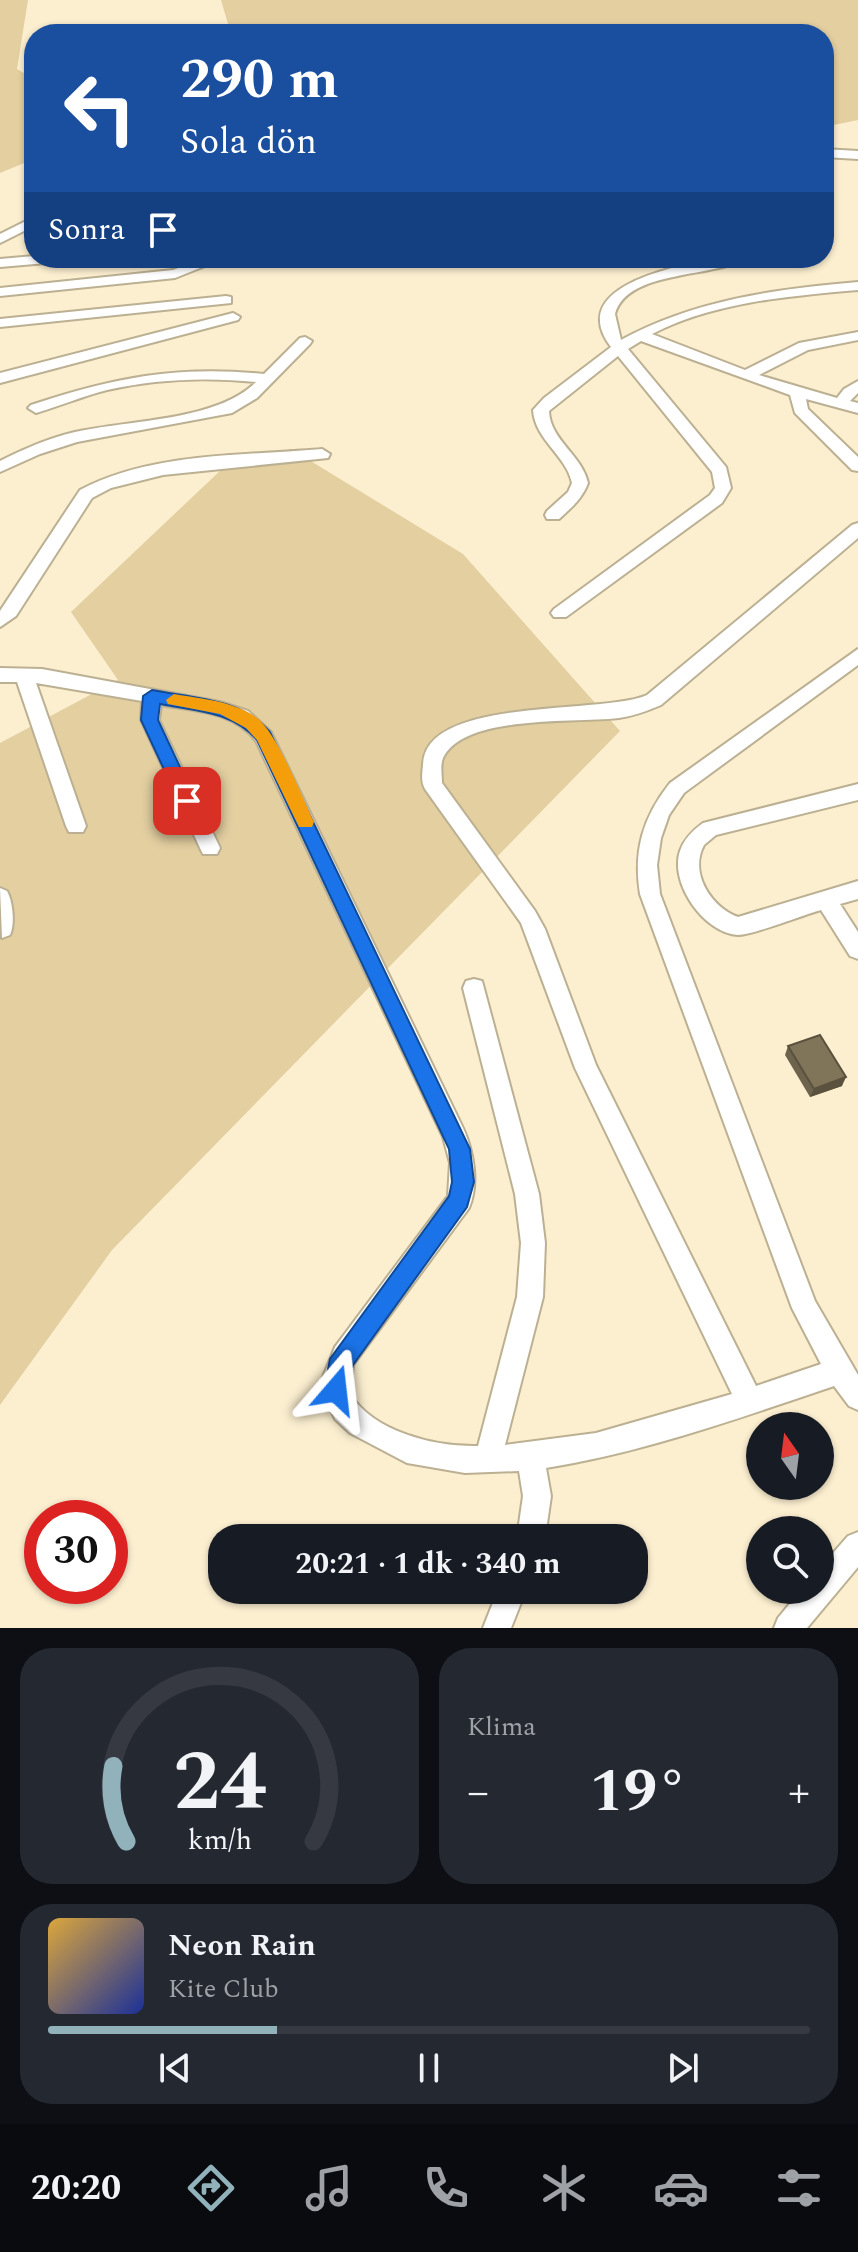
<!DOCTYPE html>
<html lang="tr">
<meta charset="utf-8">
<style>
:root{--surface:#171b24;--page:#242831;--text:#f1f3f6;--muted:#9ea1a6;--line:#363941;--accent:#91b1bb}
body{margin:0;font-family:Spectral,serif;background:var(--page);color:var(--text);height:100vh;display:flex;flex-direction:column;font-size:30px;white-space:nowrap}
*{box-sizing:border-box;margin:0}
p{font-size:26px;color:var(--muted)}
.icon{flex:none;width:44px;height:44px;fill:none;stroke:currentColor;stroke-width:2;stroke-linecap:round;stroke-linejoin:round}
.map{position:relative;height:1628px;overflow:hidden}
.panel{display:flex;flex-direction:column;gap:20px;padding:20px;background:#0d0f14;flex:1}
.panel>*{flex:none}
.top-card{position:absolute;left:24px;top:24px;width:810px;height:244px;border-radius:32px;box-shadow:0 2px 6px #0004;background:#1a4fa0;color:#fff;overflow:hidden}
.needle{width:52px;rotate:346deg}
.tools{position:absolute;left:746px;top:1412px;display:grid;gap:16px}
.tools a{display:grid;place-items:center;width:88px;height:88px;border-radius:50%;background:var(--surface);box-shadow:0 2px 6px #0004;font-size:40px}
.speed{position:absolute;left:24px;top:1500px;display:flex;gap:16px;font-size:40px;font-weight:700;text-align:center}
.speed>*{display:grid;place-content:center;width:104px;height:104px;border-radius:50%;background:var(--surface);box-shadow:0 2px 6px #0004;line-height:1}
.speed .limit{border:12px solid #d22;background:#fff;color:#111}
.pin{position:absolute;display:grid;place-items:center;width:68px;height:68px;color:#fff;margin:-34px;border-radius:16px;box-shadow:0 4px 12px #0006}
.me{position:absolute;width:88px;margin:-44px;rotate:17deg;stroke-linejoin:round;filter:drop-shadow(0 0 6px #0008)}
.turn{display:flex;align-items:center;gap:28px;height:168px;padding:0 24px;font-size:36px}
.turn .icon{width:104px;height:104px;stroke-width:2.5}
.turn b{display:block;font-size:56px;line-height:68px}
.then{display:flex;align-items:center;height:76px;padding:0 24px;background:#0003;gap:16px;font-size:30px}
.big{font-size:60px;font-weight:700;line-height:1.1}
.panel .tile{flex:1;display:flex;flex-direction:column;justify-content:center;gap:12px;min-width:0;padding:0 28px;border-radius:32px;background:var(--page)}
.panel .dial{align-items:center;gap:0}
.dial svg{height:208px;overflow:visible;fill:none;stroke:var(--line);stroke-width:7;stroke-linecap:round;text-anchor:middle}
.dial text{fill:var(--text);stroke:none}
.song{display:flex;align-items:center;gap:24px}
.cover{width:96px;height:96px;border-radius:12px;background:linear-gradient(135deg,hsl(40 70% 55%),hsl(230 70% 35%))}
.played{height:8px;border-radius:4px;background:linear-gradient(90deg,var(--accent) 30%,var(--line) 30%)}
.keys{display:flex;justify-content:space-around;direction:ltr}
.heat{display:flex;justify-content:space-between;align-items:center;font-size:44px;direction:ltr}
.panel .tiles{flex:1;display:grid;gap:20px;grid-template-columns:1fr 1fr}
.tile:last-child{grid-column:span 2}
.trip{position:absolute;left:208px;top:1524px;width:440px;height:80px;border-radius:32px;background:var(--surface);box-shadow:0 2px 6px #0004;font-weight:700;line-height:80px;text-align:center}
.tabs{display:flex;height:128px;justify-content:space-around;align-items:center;background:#090b0e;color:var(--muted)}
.tabs .icon{width:56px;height:56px}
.tabs .current{color:var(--accent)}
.tabs b{font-size:36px;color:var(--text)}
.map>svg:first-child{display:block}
</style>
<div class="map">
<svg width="858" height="1628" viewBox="0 0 858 1628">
<rect width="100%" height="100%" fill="#fcefd0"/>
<path fill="#e3cfa0" d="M0,0H28L17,69L34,79V159L0,173Z
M221,0H858V120L824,127V34H231Z
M291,449L463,554L620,731L112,1250L0,1405V743L118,680L71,612L223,468Z"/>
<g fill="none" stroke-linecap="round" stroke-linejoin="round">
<g stroke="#bcb093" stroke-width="4">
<path id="minor" d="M824,149L858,151V159L824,157Z
M34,217V226L0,243V234Z
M34,256L65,258L58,262L0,267V259Z
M205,258H225L175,278L0,296V288L173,270Z
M717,258H745C718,278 627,269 615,314L621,340C694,300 775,289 858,282V290C789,296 714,302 652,334L745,370L799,343L858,332V340L808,350L759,375L837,398L844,389L858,381V393L850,401L858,403V413L806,399L808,409L858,457V471L852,470L795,413L790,395L641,341L628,349L726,467L731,488L722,503L566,617H554L551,613L554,609L710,495L715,488L712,472L618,356L549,411C550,440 582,455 588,483C582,499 571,508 559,519H547L545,515L547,511L568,492L572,483C566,455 535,440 533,410L544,398L611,347C564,285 679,266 717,258Z
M226,296L231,297V303L0,327V319Z
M233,313L240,317L238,320L0,383V373Z
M305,337L312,341L310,344L257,398L232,413L77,442L40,454L0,472V461C24,449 48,438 75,432C128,420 218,421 256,382C207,377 155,379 107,390C83,396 60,406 36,413L28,408L31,405C112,378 177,365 264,374L300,338Z
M322,449L330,454L328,458L163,475L111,488L92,498L16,616L0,627V611L80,490C152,452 243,456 322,449Z
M858,523V538L661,705C647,711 634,716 619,718C578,723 464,714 443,758C440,765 442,775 442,783L535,911L545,929L596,1065L756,1386L821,1364L792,1308L640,894C633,851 643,817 670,783L858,649V665L684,793L669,815L661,838L657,865L660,894L815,1301L858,1375V1410L849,1406L834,1386C739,1418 645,1452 546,1468L551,1496L545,1538H517L523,1496L519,1471L465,1473L407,1463L350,1433L335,1419L323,1394V1377L335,1347L448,1196L450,1163L443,1137L256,741C234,711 195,711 161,705L159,720L220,848L217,854H203L200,848L141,720L142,701L36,683L86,826L83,832H69L66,826L17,682H0V668L42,669L220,702L248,711L271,732L463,1128C474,1152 479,1184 469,1208L353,1365L350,1394C374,1432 435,1447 478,1446L517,1297L521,1243L515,1194L463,988L466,981L474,979L482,981L539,1194L545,1243L543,1297L505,1445L596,1433L732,1394L575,1068L521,923L425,789C421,782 422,774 423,765C424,696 603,715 647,695L852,525Z
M858,784V800L716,835L704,845C689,873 711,907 738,917L858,881V899L840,904L858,932V959L850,956L821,910C803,915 753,935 738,935C704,933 669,883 680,851C684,839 692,831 703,823Z
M0,888L7,891C13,902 15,924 10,935L2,938Z
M858,1532V1567L807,1628H774L778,1618L801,1590H820V1568L848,1536Z
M498,1590H526L511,1628H483Z"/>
</g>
<use href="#minor" fill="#fff" fill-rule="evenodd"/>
</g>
<path fill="#6e644d" d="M788,1046L842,1086L810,1097L785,1055Z"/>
<path fill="#5a513e" d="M846,1077L842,1086L810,1097L814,1089Z"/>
<path fill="#807459" stroke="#5a513e" stroke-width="2" d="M820,1035L846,1077L814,1089L788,1046Z"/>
<path fill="#1a73e8" stroke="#114b97" stroke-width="2" d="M152,690C193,698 241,698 270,732L470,1149L474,1182L467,1207L353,1365L344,1398L336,1402L327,1398L324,1390L330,1359L449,1196L452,1182L449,1149L257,740C232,711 195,711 160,704L158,720L196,801L194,806H181L141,720L143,696Z"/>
<path fill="#f59e0b" d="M174,694C202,699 234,701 257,718C277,733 302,797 314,822L312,827H299L257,740L246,728L220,714L168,704L166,700Z"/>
</svg>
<div class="tools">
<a><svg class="needle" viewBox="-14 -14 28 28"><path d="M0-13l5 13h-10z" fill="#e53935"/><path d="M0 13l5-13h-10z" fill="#9ea1a6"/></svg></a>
<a><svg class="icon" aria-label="search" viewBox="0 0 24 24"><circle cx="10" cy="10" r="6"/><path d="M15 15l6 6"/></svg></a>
</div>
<div class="speed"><div class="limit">30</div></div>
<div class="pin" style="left:187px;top:801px;background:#d93025"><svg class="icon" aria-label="arrive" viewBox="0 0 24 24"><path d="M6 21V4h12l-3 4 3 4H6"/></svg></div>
<svg class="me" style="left:336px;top:1390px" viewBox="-20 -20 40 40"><path d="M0-17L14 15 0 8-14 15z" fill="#1a73e8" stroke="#fff" stroke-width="4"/></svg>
<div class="trip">20:21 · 1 dk · 340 m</div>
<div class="top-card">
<div class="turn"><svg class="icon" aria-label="left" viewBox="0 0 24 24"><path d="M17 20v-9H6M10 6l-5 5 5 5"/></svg><div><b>290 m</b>Sola dön</div></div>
<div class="then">Sonra<svg class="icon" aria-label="arrive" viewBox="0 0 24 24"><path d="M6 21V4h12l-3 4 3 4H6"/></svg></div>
</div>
</div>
<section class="panel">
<div class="tiles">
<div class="tile dial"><svg viewBox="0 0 100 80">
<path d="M14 69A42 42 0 1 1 86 69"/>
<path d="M14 69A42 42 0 0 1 9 40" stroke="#91b1bb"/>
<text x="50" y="56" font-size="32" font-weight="700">24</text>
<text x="50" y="72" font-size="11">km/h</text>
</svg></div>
<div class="tile"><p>Klima</p>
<div class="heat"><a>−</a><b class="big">19°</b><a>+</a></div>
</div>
<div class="tile">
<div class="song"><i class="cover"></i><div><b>Neon Rain</b><p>Kite Club</p></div></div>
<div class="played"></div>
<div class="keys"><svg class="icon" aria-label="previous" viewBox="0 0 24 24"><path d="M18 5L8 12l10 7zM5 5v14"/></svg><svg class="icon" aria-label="pause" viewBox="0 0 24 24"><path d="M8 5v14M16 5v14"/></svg><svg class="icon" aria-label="next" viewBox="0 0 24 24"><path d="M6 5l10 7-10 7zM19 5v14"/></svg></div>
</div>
</div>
</section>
<nav class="tabs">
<b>20:20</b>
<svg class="icon current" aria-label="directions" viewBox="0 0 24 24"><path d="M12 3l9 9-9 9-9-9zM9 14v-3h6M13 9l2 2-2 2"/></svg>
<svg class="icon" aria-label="music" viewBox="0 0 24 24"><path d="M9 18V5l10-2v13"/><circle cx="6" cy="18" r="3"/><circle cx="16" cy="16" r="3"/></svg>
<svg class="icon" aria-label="phone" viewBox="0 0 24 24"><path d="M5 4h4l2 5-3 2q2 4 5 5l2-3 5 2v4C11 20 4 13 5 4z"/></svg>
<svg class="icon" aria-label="climate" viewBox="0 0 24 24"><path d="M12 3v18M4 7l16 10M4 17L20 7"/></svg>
<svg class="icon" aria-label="car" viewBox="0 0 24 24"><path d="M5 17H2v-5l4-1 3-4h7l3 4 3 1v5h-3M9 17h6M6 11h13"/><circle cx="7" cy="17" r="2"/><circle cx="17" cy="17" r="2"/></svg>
<svg class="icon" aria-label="filters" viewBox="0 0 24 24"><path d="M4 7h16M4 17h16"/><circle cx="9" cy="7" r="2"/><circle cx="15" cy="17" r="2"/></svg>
</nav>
